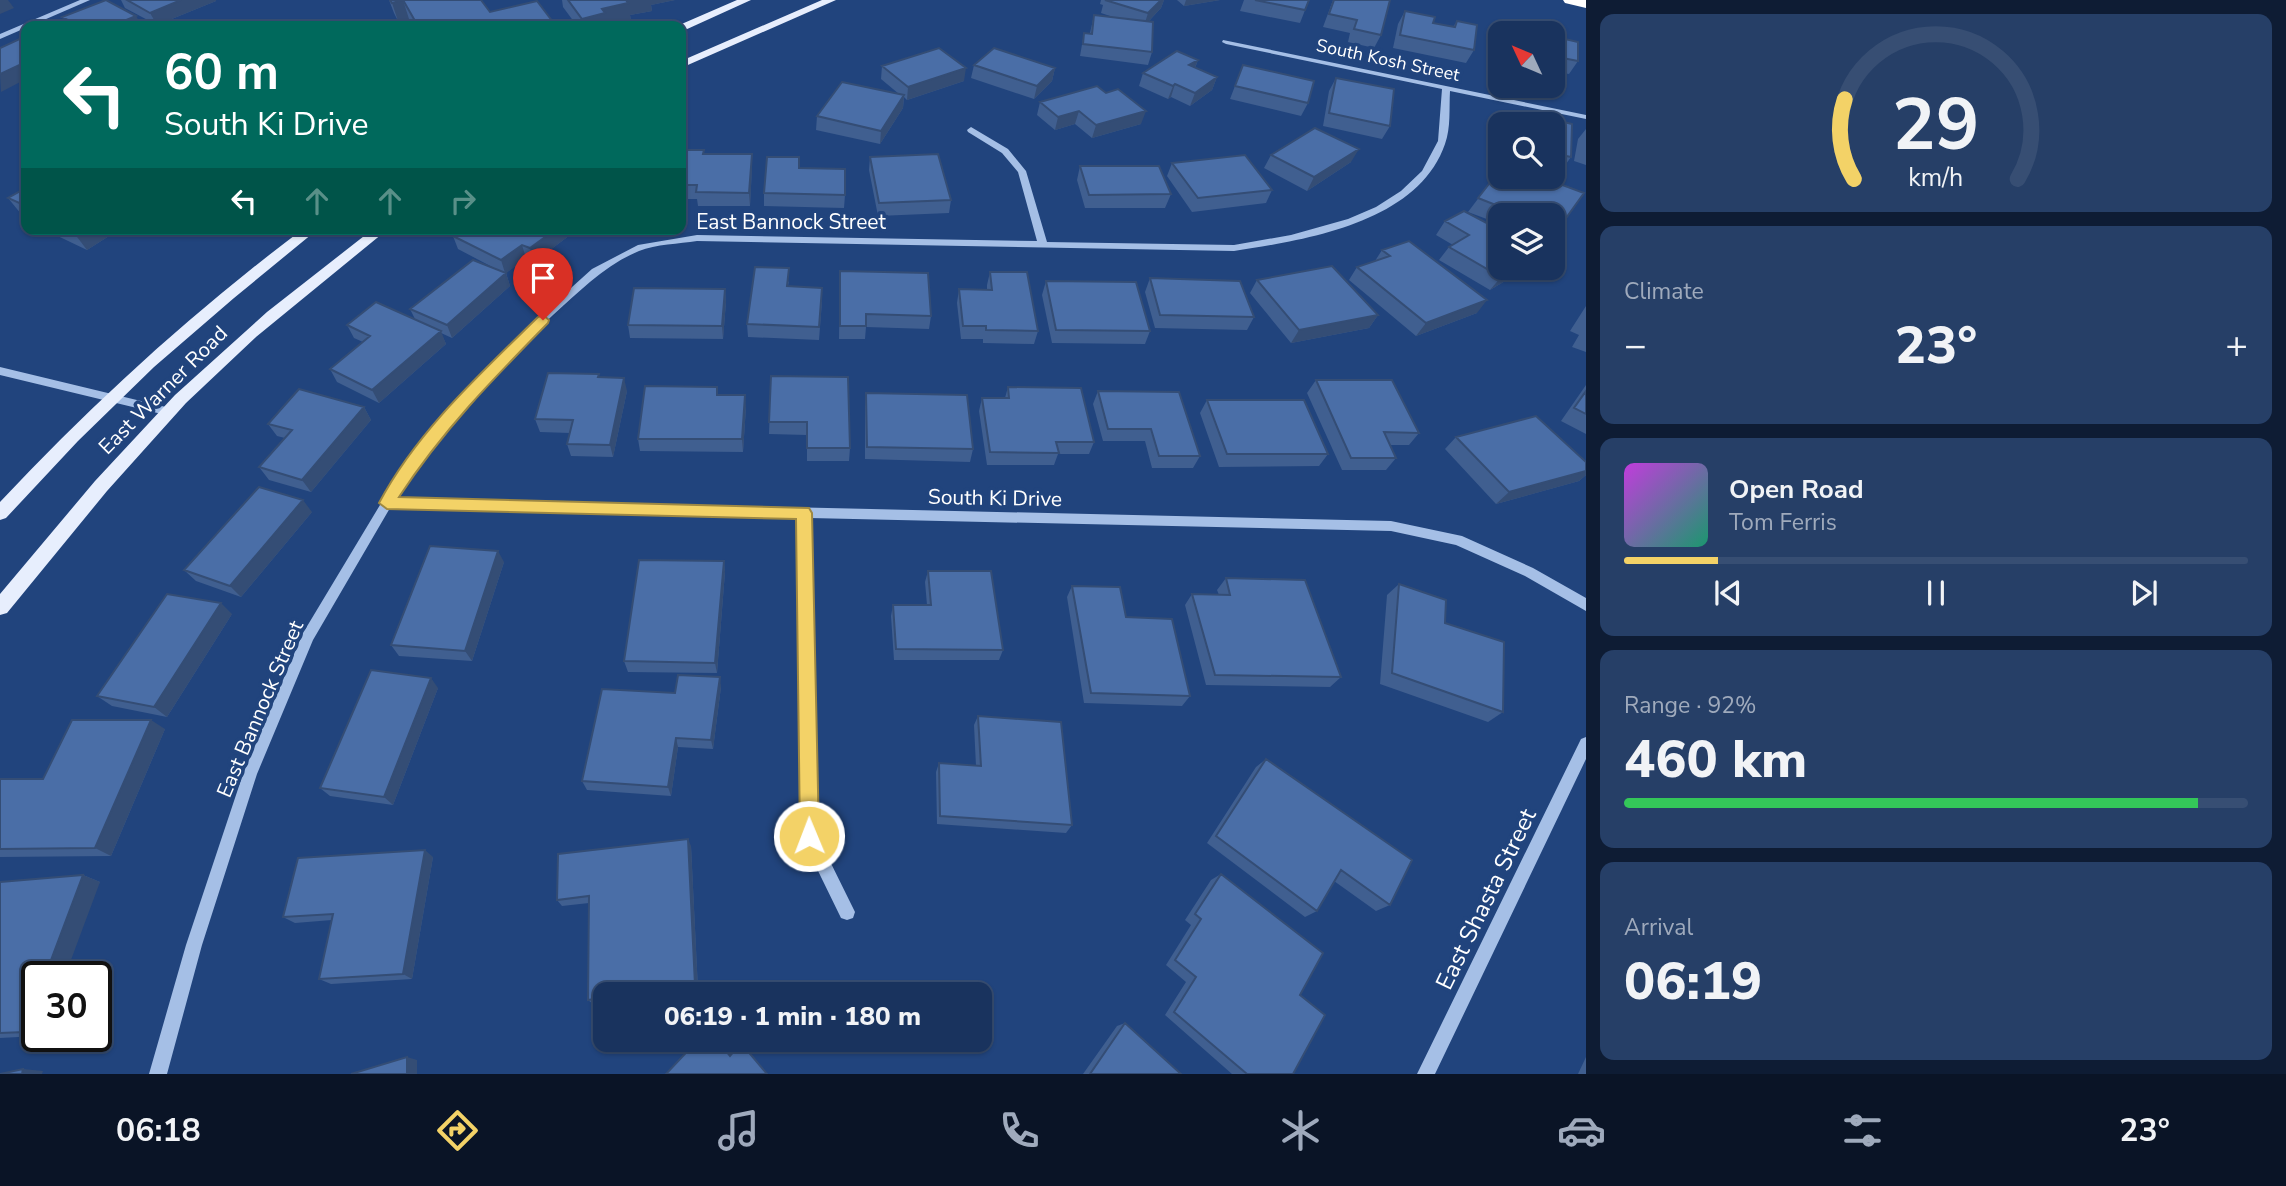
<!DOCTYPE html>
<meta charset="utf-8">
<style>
:root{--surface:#19335e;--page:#263f67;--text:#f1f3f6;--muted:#9faabc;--line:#374e73;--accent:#f3d267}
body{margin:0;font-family:"Nunito Sans",sans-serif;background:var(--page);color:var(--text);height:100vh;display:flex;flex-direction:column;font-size:26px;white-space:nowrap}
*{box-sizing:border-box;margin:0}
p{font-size:23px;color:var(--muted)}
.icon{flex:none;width:38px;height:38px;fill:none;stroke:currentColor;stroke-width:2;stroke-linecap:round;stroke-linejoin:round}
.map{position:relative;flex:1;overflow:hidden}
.details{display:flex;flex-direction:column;gap:14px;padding:14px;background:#0e1c34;width:700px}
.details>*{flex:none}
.top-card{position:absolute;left:21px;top:21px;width:665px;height:214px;border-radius:14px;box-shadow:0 2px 5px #0004,0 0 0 2px var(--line);background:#00695c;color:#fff;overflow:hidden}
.needle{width:46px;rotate:314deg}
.fabs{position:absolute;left:1488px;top:21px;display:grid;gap:14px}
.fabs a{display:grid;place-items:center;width:77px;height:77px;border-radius:14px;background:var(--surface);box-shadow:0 2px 5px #0004,0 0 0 2px var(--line);font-size:35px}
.speed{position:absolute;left:21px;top:961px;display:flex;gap:14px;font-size:35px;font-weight:700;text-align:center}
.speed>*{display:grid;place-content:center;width:91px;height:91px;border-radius:50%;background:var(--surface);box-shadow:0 2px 5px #0004,0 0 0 2px var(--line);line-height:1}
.speed .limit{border:4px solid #111;border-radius:10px;background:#fff;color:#111}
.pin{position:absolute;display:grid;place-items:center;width:60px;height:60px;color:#fff;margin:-72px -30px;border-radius:50% 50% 50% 0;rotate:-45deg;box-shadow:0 0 7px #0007}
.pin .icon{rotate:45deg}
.me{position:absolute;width:77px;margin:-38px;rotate:359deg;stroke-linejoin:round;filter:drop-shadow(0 0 5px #0008)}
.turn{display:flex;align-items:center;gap:24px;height:147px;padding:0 28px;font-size:32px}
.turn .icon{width:91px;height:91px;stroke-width:2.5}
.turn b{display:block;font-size:49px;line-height:60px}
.lanes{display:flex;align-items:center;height:66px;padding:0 28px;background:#0003;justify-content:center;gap:35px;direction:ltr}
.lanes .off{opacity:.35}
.big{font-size:52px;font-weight:800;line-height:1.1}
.details .widget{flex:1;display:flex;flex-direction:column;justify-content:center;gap:10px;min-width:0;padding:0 24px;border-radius:14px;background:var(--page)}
.details .dial{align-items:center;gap:0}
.dial svg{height:182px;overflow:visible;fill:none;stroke:var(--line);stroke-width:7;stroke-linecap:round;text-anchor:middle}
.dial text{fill:var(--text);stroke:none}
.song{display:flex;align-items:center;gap:21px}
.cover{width:84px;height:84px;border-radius:10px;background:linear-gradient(135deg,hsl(290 70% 55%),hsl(160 70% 35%))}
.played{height:7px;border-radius:4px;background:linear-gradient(90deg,var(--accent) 15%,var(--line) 15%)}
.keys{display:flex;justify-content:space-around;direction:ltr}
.heat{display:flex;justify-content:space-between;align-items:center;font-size:38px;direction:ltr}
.charge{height:10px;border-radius:5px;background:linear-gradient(90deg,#34c759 92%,var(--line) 0)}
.trip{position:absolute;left:593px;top:982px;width:399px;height:70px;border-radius:14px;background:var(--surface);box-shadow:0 2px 5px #0004,0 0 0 2px var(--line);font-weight:800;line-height:70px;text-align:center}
.tab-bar{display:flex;height:112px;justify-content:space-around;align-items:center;background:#0a1426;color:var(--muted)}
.tab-bar .icon{width:49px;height:49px}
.tab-bar .on{color:var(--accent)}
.tab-bar b{font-size:32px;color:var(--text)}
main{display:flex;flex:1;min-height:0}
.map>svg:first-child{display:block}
</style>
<main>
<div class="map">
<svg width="1586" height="1074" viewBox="0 0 1586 1074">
<rect width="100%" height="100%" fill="#21447d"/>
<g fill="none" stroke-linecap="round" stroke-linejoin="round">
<path fill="#a5bfe6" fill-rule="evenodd" d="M80,0H90L0,39V34Z
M1223,40L1586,115V119L1450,91C1449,108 1451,128 1445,144C1418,223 1305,240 1234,251L697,241C679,244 656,244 639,251C605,265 580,291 553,315C494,371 442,431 396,498L1391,521L1462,536L1533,568L1586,598V611L1525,576L1456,545L1391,531L810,518L817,835L855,912L853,918L847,920L841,918L801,836L798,517L390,508L313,640L257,774L202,945L167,1074H149L186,945L243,774L303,633L383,500L416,451L461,395L521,333L592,269L638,245L697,235L1037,241L1018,172L1002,153L968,132L967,130L971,127L1008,149L1026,171L1047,242L1234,245L1291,235L1348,219L1376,207L1401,191L1422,171L1438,141L1442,89L1226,44L1222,42Z
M0,367L170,408L176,412L170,416L0,375Z
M1586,737V759L1435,1074H1417L1581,739Z"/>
<path fill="#e7eefd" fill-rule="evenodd" d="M737,0H751L685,30L681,31V26H677Z
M822,0H836L681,68V61Z
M303,229H318L234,298L154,367L78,441L6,518L0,520V502C94,402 194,311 303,229Z
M373,229H388L256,337L186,403L107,491L7,613L0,615V594L95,481L175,395L267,312Z"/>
<path fill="#fff" fill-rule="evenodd" d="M1563,0H1586V8L1565,3Z"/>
</g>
<path fill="#405f90" d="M121,0H216V1L157,25L125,8Z
M389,0H481L490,12L556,26H413L409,19L398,21L394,13Z
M562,0H675L651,5L652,11L630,15L631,21L609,26H577L563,7Z
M1101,0H1164L1161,8L1149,21L1152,52L1148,65L1080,56L1084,33H1090L1094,15L1116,18L1101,13L1103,5L1100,4Z
M1177,0H1220L1184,6Z
M1244,0H1309L1300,23L1240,11Z
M1333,0H1390L1381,35L1374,48L1348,42L1350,33L1323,27Z
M1405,11L1433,23L1453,27L1457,21L1474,50L1466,63L1393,48L1398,24Z
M1552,36L1578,61L1569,74L1552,71Z
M1198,60L1195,68L1217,77L1212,90L1190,106L1171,97L1168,99L1139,86L1143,73Z
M974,65L1055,68L1052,81L1034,99L971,78Z
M1243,65L1308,103L1301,116L1230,99Z
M882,66L964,81L907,100L904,97L903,108L880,144L816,130L817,116L899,94L881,79Z
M1336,78L1390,126L1382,139L1323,126L1329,91Z
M1040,102L1141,124L1092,138L1075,124L1055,130L1037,115Z
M1539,116L1572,124L1571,157L1561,171L1552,168V124H1533Z
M1500,128V155L1493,153L1495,135Z
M1586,129V165L1574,161L1578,139Z
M681,150H704V154H752V167L750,206H698L697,199H681Z
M1271,155L1351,162L1307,191L1264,168Z
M870,157L951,200L949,213L878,216L869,170Z
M1172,163L1272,190L1266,203L1192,212L1167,176Z
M1080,166L1171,194L1165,208H1085L1077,180Z
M799,168L845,195L844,208L764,206V193Z
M1496,175L1509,180L1511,177H1541L1584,193L1561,225L1552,236V215H1500V224L1468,212Z
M26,188V220L8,198Z
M1445,221L1527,268L1490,290L1439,260L1449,247L1453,245L1436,235Z
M43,229H120L87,250Z
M574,232L534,262L526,258L506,273L510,286L452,338L441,333L446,344L379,403L337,382L330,369L363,342L354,338L347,325L415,319L410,309L496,269L458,249L453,236Z
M1382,250L1477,313L1416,336L1349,280L1357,267L1375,261Z
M840,271L931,316L929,329L866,327L865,339H839Z
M990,272L1038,331L1034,344L983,343V339H961L957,303L959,289L987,290V285Z
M1150,278L1254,317L1247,330L1155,328L1145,292Z
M1257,280L1378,315L1369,328L1291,343L1250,293Z
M789,281L788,286L822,301L819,340L748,337L747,324Z
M1046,281L1150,331L1145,344L1052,343L1042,295Z
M725,289L726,302L723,339L630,338L628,325Z
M1586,306V352L1572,347L1579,335L1570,331Z
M771,376L850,448L849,461H807V435L769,434Z
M600,377L627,391L613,457L571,456L567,444L570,433L540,432L535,419Z
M1316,380L1419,433L1409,445H1390L1396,458L1386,470H1342L1307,393Z
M1586,385V434L1561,421Z
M1008,387L1094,442L1089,454H1058L1054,465H987L979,411L982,398H1005Z
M1098,391L1200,456L1193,468H1152L1145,441H1103L1093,404Z
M866,393L973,449L970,462L865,459V406Z
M718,395L746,407L743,452L640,451L638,439Z
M1207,400L1328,454L1319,466L1219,467L1200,413Z
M364,407L371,420L311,492L269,480L259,467L285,438L277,436L268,424Z
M1456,437L1586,462V475L1579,481L1496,504L1445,449Z
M312,512L241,597L196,581L184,570Z
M724,561L725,572L717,673L628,672L624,661Z
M504,562L472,661L399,656L391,645Z
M928,571L1003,650L999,660H894L891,616L893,605H927L925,582Z
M1226,578L1341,677L1330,687L1206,685L1185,605L1192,594L1219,595L1217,590Z
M1399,584L1445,623L1503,712L1488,722L1380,684L1387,595Z
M1072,586L1126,617L1190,696L1182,706L1084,703L1067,597Z
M232,614L167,717L112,706L97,696Z
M721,687L713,749L678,747L671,796L587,790L582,781L675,693Z
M438,688L393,805L330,796L320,788Z
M978,716L1072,825L1066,833L937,824L936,772L939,763L976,766L974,725Z
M165,729L111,856L0,857V779H43Z
M1266,759L1390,905L1376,911L1334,881L1317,911L1305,917L1207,843L1256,767Z
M691,846L698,990L667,994H606V1002L593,1004L588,1000L589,903L562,906L557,900Z
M433,857L412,979L331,984L319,979L332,920L295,923L283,917Z
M1221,874L1300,995L1293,1074H1232L1165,1015L1186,982L1166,965L1191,925L1185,920L1211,880Z
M83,875L100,882L37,976V1036L0,1038V882Z
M1125,1023L1181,1074H1083L1117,1026Z
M1586,1057V1074H1578Z"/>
<path fill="#344d75" d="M0,0H8L14,8L0,14Z
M181,0H216V1L157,25L150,13Z
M403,0L409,19L398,21L392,3Z
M625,0H675L651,5L652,11L630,15L631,21L609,26H583L582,19L602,9Z
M1161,0H1164L1161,8L1144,26L1148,13Z
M1186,0H1220L1184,6Z
M136,16L142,26H112Z
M1198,60L1193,72L1189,65Z
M26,62V79L1,92L0,74Z
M966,68L964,81L907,100L908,87Z
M1055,68L1052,81L1034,99L1037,86Z
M1217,77L1212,90L1190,106L1195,93Z
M1175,84L1171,97L1168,99L1173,86Z
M904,95L903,108L880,144L881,131Z
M1079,111L1075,124L1055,130L1058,117Z
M1146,111L1141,124L1092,138L1096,125Z
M1359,149L1351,162L1307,191L1314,177Z
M752,154V167L750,206L749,193Z
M71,229H120L87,250Z
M556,229H573L574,232L534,262L530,248Z
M522,245L526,258L506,273L510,286L452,338L447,325L505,273L501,260Z
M1516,268H1527L1490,290L1501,277Z
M725,289L726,302L723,339L722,326Z
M1487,300L1477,313L1416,336L1426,323Z
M1378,315L1369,328L1291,343L1299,330Z
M441,331L446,344L379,403L372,390Z
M624,378L627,391L613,457L610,445Z
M745,395L746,407L743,452L742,439Z
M364,407L371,420L311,492L302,480Z
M1586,471V475L1579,481L1496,504L1509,492Z
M303,500L312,512L241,597L230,586Z
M498,551L504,562L472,661L465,651Z
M724,561L725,572L717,673L715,663Z
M221,603L232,614L167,717L154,707Z
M720,677L721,687L713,749L711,740Z
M431,678L438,688L393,805L384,797Z
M151,720L165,729L111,856L95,848Z
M676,738L678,747L671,796L668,787Z
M688,839L691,846L698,990L695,985Z
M425,850L433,857L412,979L403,974Z
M83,875L100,882L65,976H45Z
M37,999V1034L25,1032Z
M407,1057L417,1060V1074H407Z
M23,1069L43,1071L42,1074H22Z"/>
<path fill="#4a6ea7" stroke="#344d75" stroke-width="2" d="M106,0L136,16L112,26H52L68,20L62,17Z
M127,0H181L150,13Z
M390,0H481L490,12L537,1L556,26H418L403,0L392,3Z
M568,0H626L628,3L602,9L605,13L582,19Z
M1105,0H1161L1148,13Z
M1255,0H1309L1305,10Z
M1334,0H1390L1381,35L1354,29L1357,20L1329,14Z
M1405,11L1435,17L1433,23L1455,27L1457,21L1477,25L1474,50L1400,35Z
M1094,15L1153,22L1152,52L1083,44L1084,33L1092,34Z
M1521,30L1536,33H1520Z
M26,36V62L0,74V48Z
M1552,36L1578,42V61L1552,56Z
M939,48L966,68L908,87L882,66Z
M994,48L1055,68L1037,86L974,65Z
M1177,51L1198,60L1189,65L1217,77L1195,93L1175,84L1173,86L1143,73Z
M1243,65L1314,81L1308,103L1235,86Z
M1336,78L1394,89L1390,126L1329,113Z
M842,82L904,95L881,131L817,116Z
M1097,86L1106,93L1118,89L1146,111L1096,125L1079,111L1058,117L1040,102Z
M1539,116L1572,124L1571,157L1552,153V124H1538Z
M1315,128L1359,149L1314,177L1271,155Z
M681,150H704L703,154H752L749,193L696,192L697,185H681Z
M938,154L951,200L879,203L870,157Z
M1245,155L1272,190L1198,198L1172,163Z
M767,157H799V168L845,169V195L764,193Z
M1080,166H1159L1171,194L1089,195Z
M1496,175L1509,180L1511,177H1541L1584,193L1561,225L1552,222V215H1521L1478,198Z
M26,188V206L8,198Z
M1464,211L1500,230V268H1516L1501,277L1449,247L1469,235L1445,221Z
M463,229H556L530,248L522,245L501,260L453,236Z
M1409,241L1487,300L1426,323L1357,267L1390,256L1382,250Z
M473,260L506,273L447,325L410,309Z
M1332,266L1378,315L1299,330L1257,280Z
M755,267L789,268L787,286L822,288L819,327L747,324Z
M840,271L928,273L931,316L866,314V326H840Z
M990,272H1027L1038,331L986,330V326H963L959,289L992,290Z
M1150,278L1240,281L1254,317L1160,315Z
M1046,281L1136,282L1150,331L1056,330Z
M634,288L725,289L722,326L628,325Z
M376,302L441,331L372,390L330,369L370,336L347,325Z
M548,373L599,374L598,377L624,378L610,445L567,444L573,420L535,419Z
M771,376L848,377L850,448H807V422H769Z
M1316,380H1392L1419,433L1384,432L1396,458H1351Z
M645,386L717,387V395H745L742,439H638Z
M1008,387L1081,388L1094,442H1056L1059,453L990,452L982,398H1009Z
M299,389L364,407L302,480L259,467L292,430L268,424Z
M1098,391L1179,392L1200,456H1159L1151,429H1108Z
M1586,391V414L1574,408Z
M866,393L967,395L973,449L867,447Z
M1207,400H1304L1328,454H1227Z
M1536,416L1586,462V471L1509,492L1456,437Z
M259,487L303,500L230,586L184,570Z
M430,546L498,551L465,651L391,645Z
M639,560L724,561L715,663L624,661Z
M928,571H991L1003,650L896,649L893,605H931Z
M1226,578L1305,580L1341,677L1215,675L1192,594L1230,595Z
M1399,584L1446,600L1445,623L1504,642L1503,712L1392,673Z
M1072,586L1120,587L1126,617L1172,619L1190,696L1091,693Z
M167,594L221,603L154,707L97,696Z
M371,670L431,678L384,797L320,788Z
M678,675L720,677L711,740L676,738L668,787L582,781L602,689L675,693Z
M978,716L1061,722L1072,825L940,816L939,763L981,766Z
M72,720H151L95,848L0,849V779H43Z
M1266,759L1412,860L1390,905L1341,870L1317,911L1216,836Z
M688,839L695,985L631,994H606V997L588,1000L589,896L557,900L558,854Z
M425,850L403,974L319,979L333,914L283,917L298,858Z
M1221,874L1323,953L1300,995L1325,1015L1293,1074H1247L1174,1012L1196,977L1175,960L1201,919L1195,914Z
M83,875L45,976H37V999L25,1032L0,1033V882Z
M1125,1023L1181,1074H1090Z
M698,1040H717L730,1056L741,1043L767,1074H666Z
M407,1057V1074H351Z
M23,1069L22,1074H0Z"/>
<path fill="#f3d267" stroke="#9e8843" stroke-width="2" d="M543,315L549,320L548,323C492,380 443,430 399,497L809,508L812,513L819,836L816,843L809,845L802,843L800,836L796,519L387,509L379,503C417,431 481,373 538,317Z"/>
<g text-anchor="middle" stroke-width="7" stroke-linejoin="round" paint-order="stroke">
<g font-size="18" fill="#fff" stroke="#21447d">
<text transform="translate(1388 60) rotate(12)" y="6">South Kosh Street</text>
</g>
<g font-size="21" fill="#fff" stroke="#21447d">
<text x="791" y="229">East Bannock Street</text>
<text transform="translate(163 390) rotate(-45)" y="7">East Warner Road</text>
<text transform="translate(995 498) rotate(1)" y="7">South Ki Drive</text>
<text transform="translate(260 709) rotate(-67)" y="7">East Bannock Street</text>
</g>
<g font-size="24" fill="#fff" stroke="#21447d">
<text transform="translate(1486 899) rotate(-64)" y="8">East Shasta Street</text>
</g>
</g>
</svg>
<div class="fabs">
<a><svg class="needle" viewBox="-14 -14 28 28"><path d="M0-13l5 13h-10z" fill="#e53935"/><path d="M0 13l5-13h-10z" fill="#9faabc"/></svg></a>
<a><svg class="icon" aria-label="search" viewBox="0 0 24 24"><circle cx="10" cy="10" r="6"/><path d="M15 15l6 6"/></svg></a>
<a><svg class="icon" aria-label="layers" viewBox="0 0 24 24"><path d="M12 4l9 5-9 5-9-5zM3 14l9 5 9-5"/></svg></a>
</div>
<div class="speed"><div class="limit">30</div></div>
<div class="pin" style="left:543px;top:320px;background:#d93025"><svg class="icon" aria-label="arrive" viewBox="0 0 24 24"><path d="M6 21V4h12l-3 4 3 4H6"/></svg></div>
<svg class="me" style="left:809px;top:836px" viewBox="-20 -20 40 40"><circle r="17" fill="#f3d267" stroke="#fff" stroke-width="3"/><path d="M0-11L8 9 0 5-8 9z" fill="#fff"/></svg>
<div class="trip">06:19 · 1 min · 180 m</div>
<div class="top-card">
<div class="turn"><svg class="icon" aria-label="left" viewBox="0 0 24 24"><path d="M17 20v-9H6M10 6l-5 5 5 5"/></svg><div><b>60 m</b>South Ki Drive</div></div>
<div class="lanes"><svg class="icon" aria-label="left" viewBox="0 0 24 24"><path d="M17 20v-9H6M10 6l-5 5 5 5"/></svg><svg class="icon off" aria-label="ahead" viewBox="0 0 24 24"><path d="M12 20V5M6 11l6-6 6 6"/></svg><svg class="icon off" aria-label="ahead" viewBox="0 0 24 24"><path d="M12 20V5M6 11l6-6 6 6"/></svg><svg class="icon off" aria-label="right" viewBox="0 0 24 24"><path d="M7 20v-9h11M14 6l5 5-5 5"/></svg></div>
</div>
</div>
<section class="details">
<div class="widget dial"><svg viewBox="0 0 100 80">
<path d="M14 69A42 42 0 1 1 86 69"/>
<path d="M14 69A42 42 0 0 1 10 34" stroke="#f3d267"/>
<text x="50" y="56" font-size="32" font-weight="700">29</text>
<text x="50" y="72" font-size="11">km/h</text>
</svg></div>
<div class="widget"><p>Climate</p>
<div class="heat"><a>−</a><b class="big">23°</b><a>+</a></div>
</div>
<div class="widget">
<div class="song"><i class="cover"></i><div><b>Open Road</b><p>Tom Ferris</p></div></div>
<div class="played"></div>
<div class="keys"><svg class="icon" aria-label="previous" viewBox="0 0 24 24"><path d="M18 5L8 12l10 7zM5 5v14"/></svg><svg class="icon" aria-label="pause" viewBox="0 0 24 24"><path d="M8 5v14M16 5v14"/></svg><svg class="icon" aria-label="next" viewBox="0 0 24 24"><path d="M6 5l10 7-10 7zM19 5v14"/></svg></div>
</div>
<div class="widget"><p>Range · 92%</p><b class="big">460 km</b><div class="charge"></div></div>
<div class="widget"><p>Arrival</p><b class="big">06:19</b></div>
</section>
</main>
<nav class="tab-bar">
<b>06:18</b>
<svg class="icon on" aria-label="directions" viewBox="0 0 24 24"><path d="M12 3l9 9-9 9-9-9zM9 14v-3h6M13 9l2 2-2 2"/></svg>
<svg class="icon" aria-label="music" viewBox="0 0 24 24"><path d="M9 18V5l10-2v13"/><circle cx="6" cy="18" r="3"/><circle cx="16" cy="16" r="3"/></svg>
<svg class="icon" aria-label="phone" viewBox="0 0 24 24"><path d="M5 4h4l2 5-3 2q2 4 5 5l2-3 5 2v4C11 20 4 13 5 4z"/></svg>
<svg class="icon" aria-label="climate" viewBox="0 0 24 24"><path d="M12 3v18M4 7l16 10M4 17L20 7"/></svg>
<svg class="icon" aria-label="car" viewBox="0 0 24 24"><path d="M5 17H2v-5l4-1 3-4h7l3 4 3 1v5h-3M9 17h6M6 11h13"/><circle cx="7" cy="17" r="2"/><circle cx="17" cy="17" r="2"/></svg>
<svg class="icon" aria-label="filters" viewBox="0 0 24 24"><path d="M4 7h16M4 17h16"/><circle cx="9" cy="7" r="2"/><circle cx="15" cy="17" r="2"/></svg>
<b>23°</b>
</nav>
